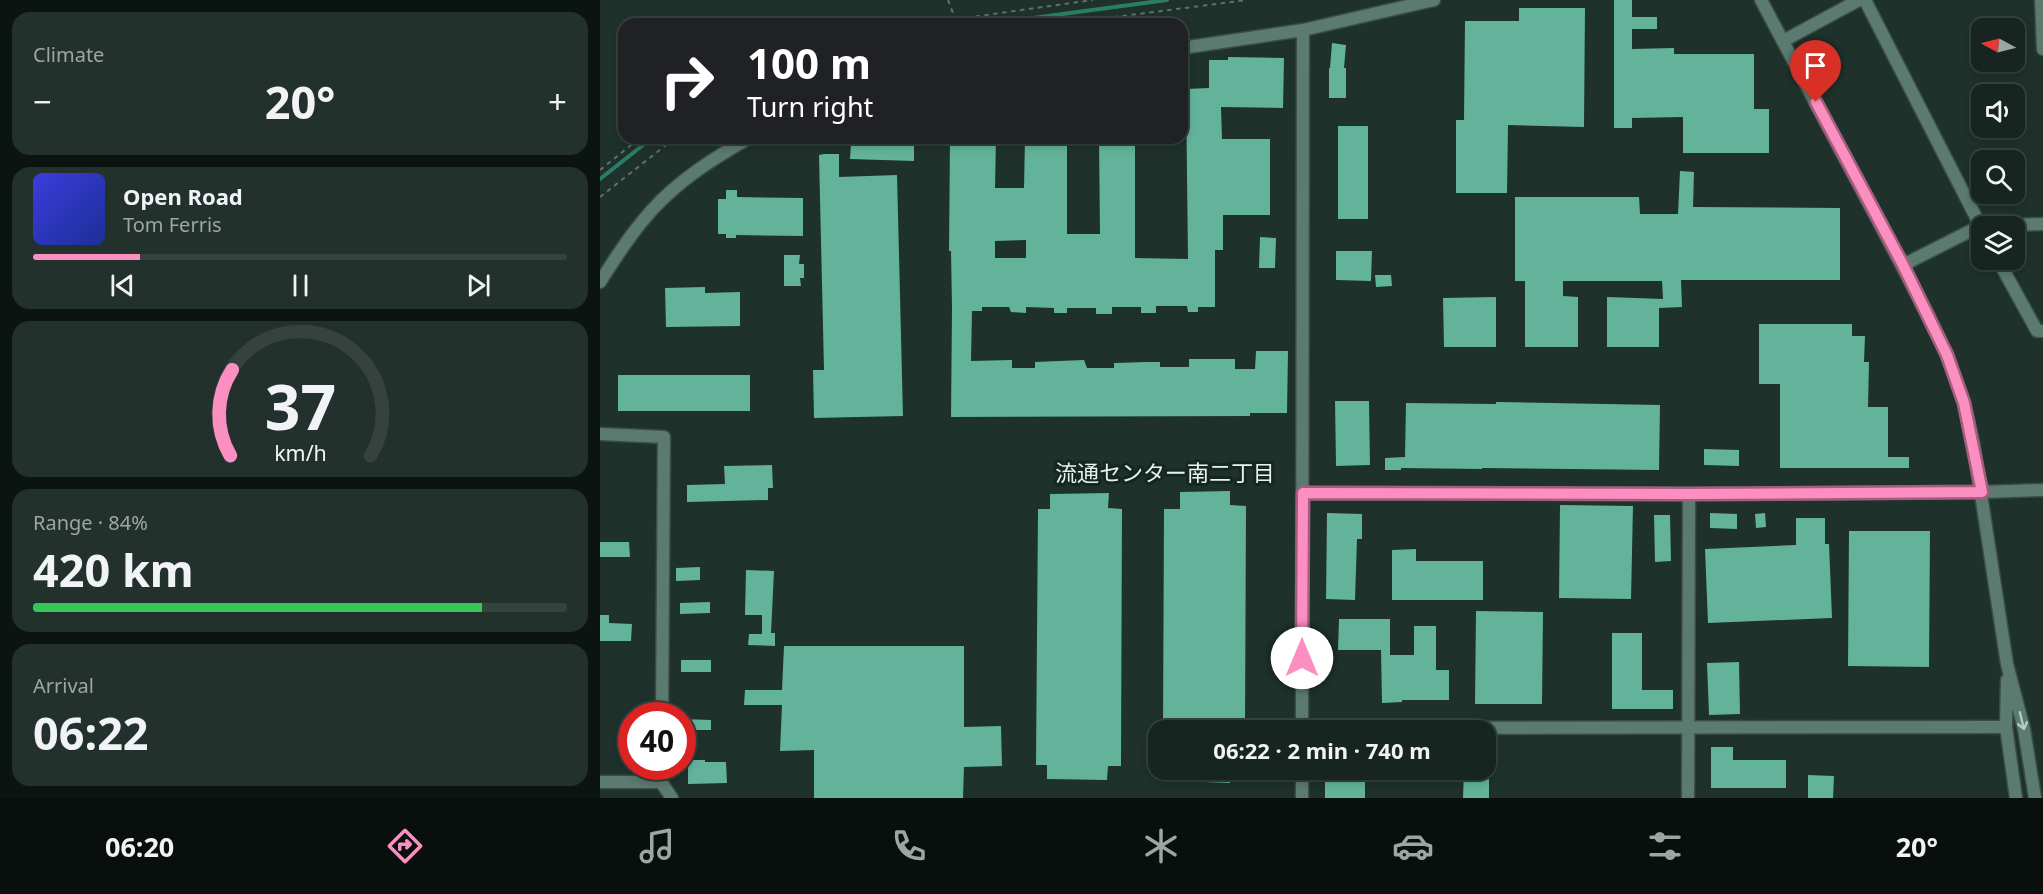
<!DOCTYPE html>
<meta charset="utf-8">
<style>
:root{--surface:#162520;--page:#23312d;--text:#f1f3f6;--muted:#9ea5a5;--line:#35423e;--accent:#fc8fc1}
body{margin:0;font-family:"Noto Sans","Noto Sans JP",sans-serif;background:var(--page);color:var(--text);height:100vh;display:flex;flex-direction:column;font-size:22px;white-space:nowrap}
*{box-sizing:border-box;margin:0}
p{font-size:20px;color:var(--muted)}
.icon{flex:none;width:33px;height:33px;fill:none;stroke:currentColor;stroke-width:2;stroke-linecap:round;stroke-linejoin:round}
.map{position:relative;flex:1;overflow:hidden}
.drawer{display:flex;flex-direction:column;gap:12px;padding:12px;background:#0c1412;width:600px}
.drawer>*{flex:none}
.banner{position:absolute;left:18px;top:18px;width:570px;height:126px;border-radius:18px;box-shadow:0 3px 9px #0003,0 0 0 2px var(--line);background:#202124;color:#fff;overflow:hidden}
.needle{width:39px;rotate:277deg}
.buttons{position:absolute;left:1371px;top:18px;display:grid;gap:12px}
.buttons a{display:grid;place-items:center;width:54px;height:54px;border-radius:12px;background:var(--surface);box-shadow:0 3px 9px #0003,0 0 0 2px var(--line);font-size:30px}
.speed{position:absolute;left:18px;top:702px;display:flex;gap:12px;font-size:30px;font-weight:700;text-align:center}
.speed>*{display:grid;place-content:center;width:78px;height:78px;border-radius:50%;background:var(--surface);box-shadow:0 3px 9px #0003,0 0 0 2px var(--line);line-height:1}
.speed .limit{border:9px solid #d22;background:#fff;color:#111}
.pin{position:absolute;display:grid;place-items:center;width:51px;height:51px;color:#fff;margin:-62px -26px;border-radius:50% 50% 50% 0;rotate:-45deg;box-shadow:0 0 6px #0007}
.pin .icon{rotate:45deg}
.me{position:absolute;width:66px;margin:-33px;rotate:0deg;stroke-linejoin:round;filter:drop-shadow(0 0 4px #0008)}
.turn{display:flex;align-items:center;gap:21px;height:126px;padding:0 30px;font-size:27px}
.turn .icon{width:78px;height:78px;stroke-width:2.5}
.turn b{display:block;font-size:42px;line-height:51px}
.big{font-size:45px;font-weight:700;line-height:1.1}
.drawer .tile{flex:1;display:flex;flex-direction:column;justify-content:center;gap:9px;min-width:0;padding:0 21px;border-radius:18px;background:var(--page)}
.drawer .dial{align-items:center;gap:0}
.dial svg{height:156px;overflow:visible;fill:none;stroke:var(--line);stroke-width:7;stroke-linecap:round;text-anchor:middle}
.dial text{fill:var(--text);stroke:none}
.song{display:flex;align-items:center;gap:18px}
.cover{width:72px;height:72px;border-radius:9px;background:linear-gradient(135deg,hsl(240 70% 55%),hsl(230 70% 35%))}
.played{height:6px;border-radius:3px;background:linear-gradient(90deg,var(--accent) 20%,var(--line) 20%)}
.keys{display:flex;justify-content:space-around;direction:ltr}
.heat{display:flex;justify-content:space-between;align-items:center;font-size:33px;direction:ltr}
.charge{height:9px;border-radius:4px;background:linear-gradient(90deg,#34c759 84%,var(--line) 0)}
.trip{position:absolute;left:548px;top:720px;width:348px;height:60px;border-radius:18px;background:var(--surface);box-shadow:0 3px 9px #0003,0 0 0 2px var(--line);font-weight:700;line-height:60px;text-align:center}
.tab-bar{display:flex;height:96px;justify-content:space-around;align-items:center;background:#090f0d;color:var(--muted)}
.tab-bar .icon{width:42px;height:42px}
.tab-bar .current{color:var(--accent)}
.tab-bar b{font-size:27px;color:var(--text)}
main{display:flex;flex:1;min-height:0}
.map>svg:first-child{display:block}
</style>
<main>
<section class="drawer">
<div class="tile"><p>Climate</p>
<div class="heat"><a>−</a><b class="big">20°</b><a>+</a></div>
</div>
<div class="tile">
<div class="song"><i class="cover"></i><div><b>Open Road</b><p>Tom Ferris</p></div></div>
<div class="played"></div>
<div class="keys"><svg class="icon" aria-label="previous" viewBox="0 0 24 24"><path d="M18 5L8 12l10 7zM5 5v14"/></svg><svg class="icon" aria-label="pause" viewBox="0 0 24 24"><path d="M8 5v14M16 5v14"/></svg><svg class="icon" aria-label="next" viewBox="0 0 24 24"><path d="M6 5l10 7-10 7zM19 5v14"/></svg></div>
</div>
<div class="tile dial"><svg viewBox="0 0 100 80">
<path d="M14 69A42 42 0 1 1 86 69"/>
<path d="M14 69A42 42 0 0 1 15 25" stroke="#fc8fc1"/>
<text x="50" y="56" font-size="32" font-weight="700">37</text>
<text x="50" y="72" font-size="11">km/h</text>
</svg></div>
<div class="tile"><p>Range · 84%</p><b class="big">420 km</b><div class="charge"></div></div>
<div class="tile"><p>Arrival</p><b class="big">06:22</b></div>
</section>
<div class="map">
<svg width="1443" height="798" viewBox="0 0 1443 798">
<rect width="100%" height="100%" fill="#1e312b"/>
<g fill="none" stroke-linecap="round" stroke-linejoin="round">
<path stroke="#2a7e68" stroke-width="4" d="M388,24L567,0
M0,179L52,138"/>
</g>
<path fill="#62b39a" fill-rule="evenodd" d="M1014,0H1032V17H1057V29H1032V49L1074,48V54H1154V109H1169V153H1083V117L1032,118V128H1014Z
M919,8H985L984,127L908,125L907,193H856V120H864L865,21H919Z
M732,43L746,45L744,68H746V98H729V68H730Z
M628,57L684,58L683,108L621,107L622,139H670V215H623V250H615V307H598V312H588L587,306H556V313H541V307H512V314H496V308H467V313H454V308L426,307V313L411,312L409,307H382V311H372L371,361L412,360V368H435V362L484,360L487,368H514V363L546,362H560V367H589V359H635V369H655L656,351H688L687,413H650V416L351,417L352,308L351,251H349L350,138H396L395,188H424L425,138H467V234H500L499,138H535V258L588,259L586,89L609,88V60H628ZM426,240V258H395V241Z
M738,126H768V219H738Z
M303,141H314V161L250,159L251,143L304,145Z
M224,154H239V177L297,175L303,416L214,418L213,370H224L219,155Z
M1080,171L1094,172L1093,207L1240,208V280H1081L1082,307L1059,308V347H1007V297L1063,299L1062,281H963V296L978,297V347H925V281H915V197H1039L1040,214H1078Z
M126,190H137V197L203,198V236L136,235V238H126V234H118V199H126Z
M660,237L676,238L675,268H659Z
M736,251H772L771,281L736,280Z
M184,255H200L199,264H204V278H200L201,286H184Z
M775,275H791L792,286L776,287Z
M105,287V293L140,292V326L66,327L65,288Z
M896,297V347H844L843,298Z
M1159,324H1252V336H1265L1264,362H1269L1268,407H1288V457H1309V468H1180V384H1159Z
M18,375H150V411H18Z
M735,401H769L770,465L736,466Z
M896,402L1060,405L1059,470L882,468V469L801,468V470H785V458L805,457L806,403L896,404Z
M1104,449L1139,450V466L1104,465Z
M172,465L173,488H168V500L87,502V485L125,484L124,466Z
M630,491V505L646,506L645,730H563L564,509H580V492Z
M509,493L508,508L522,509L521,766H508L507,780L447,779V765H436L438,509H450V494Z
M960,505L1033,506L1031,599L959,598Z
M727,513L762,514V539H757L755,600L726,599Z
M1110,513L1137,514V529L1110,528Z
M1165,513L1166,527L1156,528L1155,514Z
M1054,515H1070L1071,561L1055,562Z
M1196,518H1225V544H1229L1232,618L1108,623L1105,549L1196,545Z
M1249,531H1330L1329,667L1248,666Z
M0,542H29L30,557H0Z
M816,549V561H883V600H792V550Z
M100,567V580L76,581V568Z
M146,570L174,571L171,633H175V646L148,645L149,634H162V615H145Z
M110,602V613L80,614V603Z
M876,611L943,612L942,704H875Z
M0,615H9V623L32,624L31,641H0Z
M739,619H790V655H814V626H836V670H849V700H802V702L782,703L781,650H738Z
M1012,633H1042V690H1073V709H1012Z
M184,646H364V727L401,726L402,766L364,767L363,798H214V750L180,751L182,705H144L145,690H182Z
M81,660H111V672H81Z
M1139,662L1140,714L1109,715L1107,663Z
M82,719L111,720V730H82Z
M1111,747H1133V760H1186V788H1111Z
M88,760H105V762H126L127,783L88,784Z
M579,770H630V783L578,781Z
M725,770H765V798H725Z
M864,770H889V798H863Z
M1208,775L1234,776L1233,798H1208Z"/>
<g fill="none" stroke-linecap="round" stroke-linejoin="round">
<g stroke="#3a4c46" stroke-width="15">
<path id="minor" d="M1265,0L1382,229
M1441,0L1443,49
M1183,41L1259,0
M1398,260L1437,331H1443
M1303,265L1380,226L1443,224
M0,434L64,437L62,716
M703,493L1089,494L1382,492L1443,490
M702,728L1406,727
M0,782H61V766
M61,782L72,798
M1088,798L1089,494"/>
</g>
<g stroke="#3a4c46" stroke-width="15">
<path id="tertiary" d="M1161,0L1327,313L1347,355L1364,403L1373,442L1407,664L1424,729L1435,798
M582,48L703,30L834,0
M0,282C16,257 32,232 52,210C79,180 114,158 149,138
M1407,680L1406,727L1416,798
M702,730L703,30
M702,770V798"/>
</g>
<path stroke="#60706b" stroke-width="2" stroke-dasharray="4.5 4.5" stroke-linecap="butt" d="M348,0L357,24
M322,24L493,0
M460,24L647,0
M0,170L40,138
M0,197L75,138"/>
<use href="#minor" stroke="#5b7a70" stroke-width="12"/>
<use href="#tertiary" stroke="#5b7a70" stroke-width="12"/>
</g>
<defs><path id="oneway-shaft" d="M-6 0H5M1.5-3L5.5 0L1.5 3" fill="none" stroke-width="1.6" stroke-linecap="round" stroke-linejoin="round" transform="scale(1.5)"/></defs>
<use stroke="#b6c8c2" href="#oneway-shaft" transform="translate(1422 721) rotate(76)"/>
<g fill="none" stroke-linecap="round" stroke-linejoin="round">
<g stroke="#a45d7d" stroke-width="15">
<path id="route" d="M702,658L703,493L1089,494L1382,492L1364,403L1347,355L1303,265L1216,102"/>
</g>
<use href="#route" stroke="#fc8fc1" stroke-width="10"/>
</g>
<g text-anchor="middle" stroke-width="6" stroke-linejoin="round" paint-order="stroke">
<g font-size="22" fill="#e7f2ee" stroke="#142721">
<text x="565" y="481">流通センター南二丁目</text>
</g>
</g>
</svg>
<div class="buttons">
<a><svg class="needle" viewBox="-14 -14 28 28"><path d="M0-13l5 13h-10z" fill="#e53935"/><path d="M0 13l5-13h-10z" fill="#9ea5a5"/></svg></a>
<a><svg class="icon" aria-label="sound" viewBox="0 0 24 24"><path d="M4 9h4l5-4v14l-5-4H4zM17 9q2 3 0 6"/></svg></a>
<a><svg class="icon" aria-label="search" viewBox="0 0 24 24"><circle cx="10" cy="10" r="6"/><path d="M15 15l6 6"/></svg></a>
<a><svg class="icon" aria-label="layers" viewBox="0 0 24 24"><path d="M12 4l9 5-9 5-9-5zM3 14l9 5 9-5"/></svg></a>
</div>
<div class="speed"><div class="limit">40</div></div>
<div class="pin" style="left:1216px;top:102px;background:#d93025"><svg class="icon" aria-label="arrive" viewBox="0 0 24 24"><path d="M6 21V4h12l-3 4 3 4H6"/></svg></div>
<svg class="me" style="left:702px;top:658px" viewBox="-20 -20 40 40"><circle r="19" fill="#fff"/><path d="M0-13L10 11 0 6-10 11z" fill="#fc8fc1"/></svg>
<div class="trip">06:22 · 2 min · 740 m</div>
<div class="banner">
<div class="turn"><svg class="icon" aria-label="right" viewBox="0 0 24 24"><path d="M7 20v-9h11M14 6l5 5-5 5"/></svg><div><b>100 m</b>Turn right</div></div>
</div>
</div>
</main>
<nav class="tab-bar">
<b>06:20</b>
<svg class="icon current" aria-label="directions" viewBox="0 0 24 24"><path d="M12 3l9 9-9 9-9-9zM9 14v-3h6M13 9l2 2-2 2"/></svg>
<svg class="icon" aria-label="music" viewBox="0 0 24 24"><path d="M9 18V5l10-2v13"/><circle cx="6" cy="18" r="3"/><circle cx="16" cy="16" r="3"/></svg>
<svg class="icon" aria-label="phone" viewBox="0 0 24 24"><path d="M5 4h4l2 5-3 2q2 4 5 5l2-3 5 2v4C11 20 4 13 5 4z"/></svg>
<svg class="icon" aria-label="climate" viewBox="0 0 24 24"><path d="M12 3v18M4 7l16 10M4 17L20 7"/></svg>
<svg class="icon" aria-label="car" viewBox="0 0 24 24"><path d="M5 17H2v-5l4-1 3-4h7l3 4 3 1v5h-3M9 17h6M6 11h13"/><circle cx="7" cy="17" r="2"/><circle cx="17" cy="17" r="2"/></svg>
<svg class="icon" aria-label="filters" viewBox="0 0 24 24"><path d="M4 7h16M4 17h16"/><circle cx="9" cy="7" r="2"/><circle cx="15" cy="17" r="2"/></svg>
<b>20°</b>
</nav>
